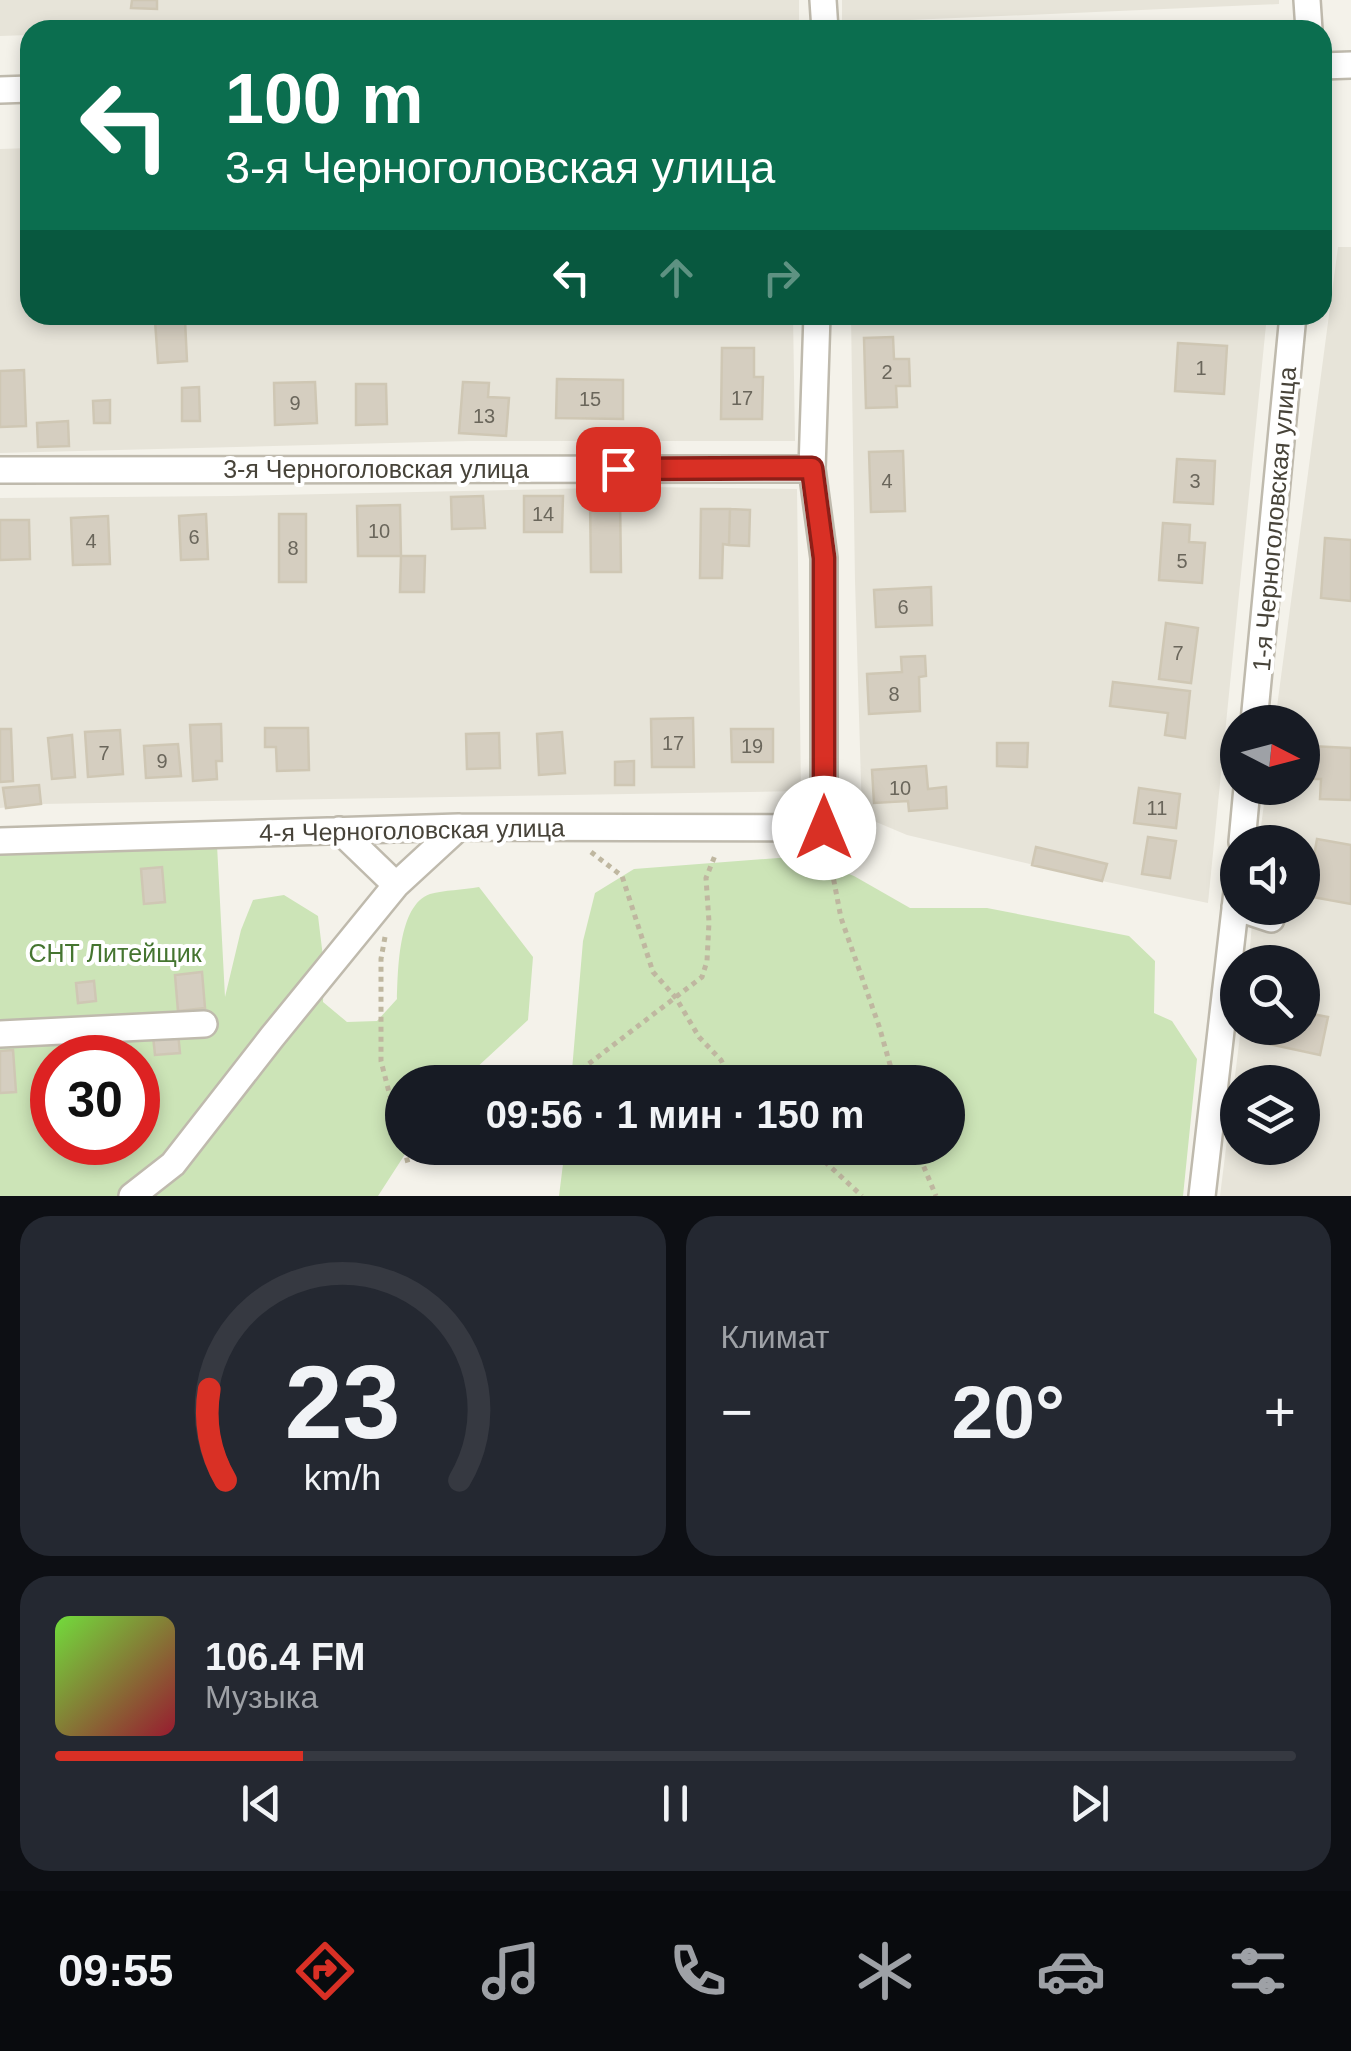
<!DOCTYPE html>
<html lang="ru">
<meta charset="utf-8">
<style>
:root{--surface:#171b24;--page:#242831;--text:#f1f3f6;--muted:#9ea1a6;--line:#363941;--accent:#d93025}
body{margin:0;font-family:Helvetica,sans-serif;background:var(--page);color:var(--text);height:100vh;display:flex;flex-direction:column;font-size:38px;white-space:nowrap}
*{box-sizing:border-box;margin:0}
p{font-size:32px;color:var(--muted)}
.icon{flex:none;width:55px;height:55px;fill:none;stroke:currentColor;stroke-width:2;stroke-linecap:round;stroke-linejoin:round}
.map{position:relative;height:1196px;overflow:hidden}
.details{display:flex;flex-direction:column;gap:20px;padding:20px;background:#0d0f14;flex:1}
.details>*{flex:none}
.hud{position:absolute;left:20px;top:20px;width:1312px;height:305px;border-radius:30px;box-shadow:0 5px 15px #0003;background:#0b6e4f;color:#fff;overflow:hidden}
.needle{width:65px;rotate:96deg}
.tools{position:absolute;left:1220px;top:705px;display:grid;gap:20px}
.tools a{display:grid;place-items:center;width:100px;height:100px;border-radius:50%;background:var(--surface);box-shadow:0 5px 15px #0003;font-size:50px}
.speed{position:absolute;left:30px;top:1035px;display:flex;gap:20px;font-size:50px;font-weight:700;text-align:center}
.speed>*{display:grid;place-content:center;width:130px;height:130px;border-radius:50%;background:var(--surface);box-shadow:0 5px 15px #0003;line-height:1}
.speed .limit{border:15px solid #d22;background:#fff;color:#111}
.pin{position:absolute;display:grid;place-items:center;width:85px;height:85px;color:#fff;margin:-42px;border-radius:20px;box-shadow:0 5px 15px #0006}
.me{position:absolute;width:110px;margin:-55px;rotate:0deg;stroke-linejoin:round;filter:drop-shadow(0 0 8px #0008)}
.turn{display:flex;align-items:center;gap:35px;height:210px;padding:0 40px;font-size:45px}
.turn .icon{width:130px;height:130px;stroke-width:2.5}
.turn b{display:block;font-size:70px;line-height:85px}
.lanes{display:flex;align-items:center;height:95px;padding:0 40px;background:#0003;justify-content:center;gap:50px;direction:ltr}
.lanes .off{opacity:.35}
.big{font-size:75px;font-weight:600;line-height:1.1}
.details .card{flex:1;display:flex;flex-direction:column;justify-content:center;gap:15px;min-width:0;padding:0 35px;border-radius:30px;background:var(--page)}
.details .dial{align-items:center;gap:0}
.dial svg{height:260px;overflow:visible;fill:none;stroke:var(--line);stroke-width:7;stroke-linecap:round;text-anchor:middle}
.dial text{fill:var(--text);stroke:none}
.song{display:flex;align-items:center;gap:30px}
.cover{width:120px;height:120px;border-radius:15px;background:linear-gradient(135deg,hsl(100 70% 55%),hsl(350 70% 35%))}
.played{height:10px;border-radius:5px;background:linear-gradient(90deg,var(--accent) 20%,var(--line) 20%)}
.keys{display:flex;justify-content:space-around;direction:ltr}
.heat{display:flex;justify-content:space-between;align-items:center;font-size:55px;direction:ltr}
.details .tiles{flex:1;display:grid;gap:20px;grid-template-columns:1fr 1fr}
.card:last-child{grid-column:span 2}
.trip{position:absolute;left:385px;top:1065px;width:580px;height:100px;border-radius:50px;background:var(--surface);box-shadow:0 5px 15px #0003;font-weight:600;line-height:100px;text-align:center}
.dock{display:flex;height:160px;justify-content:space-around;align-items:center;background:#090b0e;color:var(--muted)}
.dock .icon{width:70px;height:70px}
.dock .current{color:var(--accent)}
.dock b{font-size:45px;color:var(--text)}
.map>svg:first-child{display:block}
</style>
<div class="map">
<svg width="1351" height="1196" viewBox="0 0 1351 1196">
<rect width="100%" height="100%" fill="#f4f2ea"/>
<path fill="#e7e4d9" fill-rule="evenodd" d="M0,0H799V24L573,30H30V35L0,36Z
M842,0H1279V4L842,23Z
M30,148V315H793L795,441H469L0,453V149Z
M1338,247H1351V1196H1220L1241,1028H1302V962H1249L1253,908H1302V842H1259L1266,788H1302V722H1275ZM1238,1082H1302V1148H1238Z
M851,315H1267L1208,903L1102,881L907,835L862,816L855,581Z
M642,487L797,489L801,791L41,804L0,808V498L231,496Z"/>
<path fill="#cce4b7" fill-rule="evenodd" d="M217,845L225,997L241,930L253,900L284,895L318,916L324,965L323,1002L347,1022L377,1021L397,999C398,971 398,905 430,894C444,890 463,890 479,887L533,957L528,1020L461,1082H402V1148H409L378,1196H0V854ZM52,1058H138V1142H52Z
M804,856L854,876L910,908H987L1129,936L1155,961L1154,1013L1172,1021L1197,1059L1183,1196H559L565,1148H948V1082H571L583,941L595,893L634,869Z"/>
<path fill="#d5cec0" stroke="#cfc7b4" stroke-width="2.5" d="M132,0H157V9L131,8Z
M185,320L187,361L158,363L155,321Z
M893,337L894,359H909L910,386H896L897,407L866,408L864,338Z
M1178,343L1227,346L1224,394L1175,391Z
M722,348H754V377H763L762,419H721Z
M24,370L26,426L0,427V371Z
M557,379L623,380V419L556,418Z
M315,382L317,423L275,425L274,383Z
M463,382L489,383L488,397L509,398L506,436L459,433Z
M356,384H386L387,424L356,425Z
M199,387L200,421H182V388Z
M110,400V423H94L93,401Z
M68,421L69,446L38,447L37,423Z
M903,451L905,511L871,512L869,452Z
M1177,459L1215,461L1213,504L1174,502Z
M483,496L485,528L452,529L451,497Z
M524,496H563L562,532H524Z
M620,497L621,572H591L590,498Z
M400,505L401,556H358L357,506Z
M701,509H730L729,545L723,544L722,578H700Z
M730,509L750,510L749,546L729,545Z
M206,514L208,559L181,560L179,516Z
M279,514H306V582H279Z
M108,516L110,564L73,565L71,518Z
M0,520H29L30,559L0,560Z
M1163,523L1190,525L1189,542L1205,543L1202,583L1159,580Z
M1325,538L1351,540V601L1321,598Z
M401,556H425L424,592H400Z
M931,587L932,625L876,627L874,590Z
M1166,623L1198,628L1191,683L1159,679Z
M925,656L926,676L919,677L920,711L869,714L867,674L902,672L901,657Z
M1113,682L1190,691L1185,738L1165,735L1168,713L1110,706Z
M693,718L694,767H652L651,719Z
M221,724L222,761H216L217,779L193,781L190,725Z
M265,728H308L309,770L277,771L276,747H265Z
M0,729H11L13,781L0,782Z
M731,729H773V762H732Z
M120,730L123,774L88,777L85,732Z
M562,732L565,773L539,775L537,734Z
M499,733L500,768L467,769L466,734Z
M72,735L75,777L52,779L48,738Z
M997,743H1028L1027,767L997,766Z
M178,744L181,776L146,778L144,746Z
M1310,746L1351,748V800L1320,799L1321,779H1309Z
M634,761V785H615V762Z
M926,766L928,789L946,787L947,808L909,811L908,801L874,803L872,770Z
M39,785L41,804L6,808L3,788Z
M1139,788L1180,794L1176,828L1134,823Z
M1148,837L1176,841L1170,878L1142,874Z
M1317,839L1351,845V904L1307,896Z
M1036,847L1107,864L1102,881L1032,865Z
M162,867L165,902L144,904L141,869Z
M202,972L205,1008L178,1011L175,975Z
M94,981L96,1001L78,1003L76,983Z
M1302,1012L1328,1017L1320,1055L1264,1043L1267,1028H1302Z
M178,1033L180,1053L155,1055L153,1036Z
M13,1050L16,1092L0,1093V1051Z"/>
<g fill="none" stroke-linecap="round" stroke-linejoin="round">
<g stroke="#bfbaad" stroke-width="30">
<path id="minor" d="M823,0L825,30
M1307,0L1309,30
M1322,66L1351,65
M0,90L30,89
M0,470L812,469
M1254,722L1293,315
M0,841L459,827L824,828V558L812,469L817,315
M1242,842L1247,788
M396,885L459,827
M1235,907L1271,919
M0,1034L204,1024
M132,1196L173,1164L272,1037L396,885L339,830
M1202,1196L1238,883"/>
</g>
<path stroke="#bfb7a0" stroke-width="5" stroke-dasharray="5 5" stroke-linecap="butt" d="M828,850L841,918L879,1026L895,1082
M591,852L622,876L653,972L676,998L699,1037L721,1060L731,1082
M385,937L381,959V1061L402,1143
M565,1082L702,977L707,961L709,922L706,878L716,853
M404,1148L409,1167
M810,1148L862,1196
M916,1148L936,1196"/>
<use href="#minor" stroke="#fff" stroke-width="25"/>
</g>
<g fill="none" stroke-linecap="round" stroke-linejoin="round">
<g stroke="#8d1f18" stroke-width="25">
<path id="route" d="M618,469L812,468L824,558V828"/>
</g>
<use href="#route" stroke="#d93025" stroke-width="18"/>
</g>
<g text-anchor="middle" stroke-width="8" stroke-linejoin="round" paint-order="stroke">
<g font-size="20" fill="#6a665b">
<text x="1201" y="375">1</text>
<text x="887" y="379">2</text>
<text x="742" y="405">17</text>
<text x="590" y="406">15</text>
<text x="295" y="410">9</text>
<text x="484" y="423">13</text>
<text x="887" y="488">4</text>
<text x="1195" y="488">3</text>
<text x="543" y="521">14</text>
<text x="379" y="538">10</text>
<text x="194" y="544">6</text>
<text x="91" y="548">4</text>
<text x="293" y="555">8</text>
<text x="1182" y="568">5</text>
<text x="903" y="614">6</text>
<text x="1178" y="660">7</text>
<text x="894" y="701">8</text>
<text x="673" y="750">17</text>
<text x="752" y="753">19</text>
<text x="104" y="760">7</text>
<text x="162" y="768">9</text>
<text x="900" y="795">10</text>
<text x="1157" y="815">11</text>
</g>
<g font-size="25" fill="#474339" stroke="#fff">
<text x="376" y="478">3-я Черноголовская улица</text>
<text transform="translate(1274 519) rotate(-85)" y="9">1-я Черноголовская улица</text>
<text transform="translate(412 830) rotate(-1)" y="9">4-я Черноголовская улица</text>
</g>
<g font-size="25" fill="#457530" stroke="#fff">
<text x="115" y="962">СНТ Литейщик</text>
</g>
</g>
</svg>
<div class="tools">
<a><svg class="needle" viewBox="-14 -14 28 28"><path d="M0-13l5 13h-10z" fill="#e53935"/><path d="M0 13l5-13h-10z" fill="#9ea1a6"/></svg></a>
<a><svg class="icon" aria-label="sound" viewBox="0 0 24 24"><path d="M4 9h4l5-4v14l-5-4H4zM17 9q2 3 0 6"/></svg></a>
<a><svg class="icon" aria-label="search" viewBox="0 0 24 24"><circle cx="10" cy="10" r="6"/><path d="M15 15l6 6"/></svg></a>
<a><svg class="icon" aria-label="layers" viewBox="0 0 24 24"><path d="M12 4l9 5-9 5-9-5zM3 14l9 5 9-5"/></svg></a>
</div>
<div class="speed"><div class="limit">30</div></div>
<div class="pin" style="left:618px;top:469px;background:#d93025"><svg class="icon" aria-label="arrive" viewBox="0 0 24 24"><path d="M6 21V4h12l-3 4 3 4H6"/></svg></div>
<svg class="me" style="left:824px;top:828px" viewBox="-20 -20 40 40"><circle r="19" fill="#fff"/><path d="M0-13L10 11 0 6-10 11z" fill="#d93025"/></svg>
<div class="trip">09:56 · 1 мин · 150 m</div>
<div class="hud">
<div class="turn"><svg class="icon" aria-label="left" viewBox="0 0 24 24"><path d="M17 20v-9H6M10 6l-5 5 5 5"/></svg><div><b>100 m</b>3-я Черноголовская улица</div></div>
<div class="lanes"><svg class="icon" aria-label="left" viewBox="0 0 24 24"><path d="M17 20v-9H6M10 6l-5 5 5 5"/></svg><svg class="icon off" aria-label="ahead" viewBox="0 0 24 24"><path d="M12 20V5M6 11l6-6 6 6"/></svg><svg class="icon off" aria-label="right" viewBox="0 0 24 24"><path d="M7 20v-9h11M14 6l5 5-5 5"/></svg></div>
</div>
</div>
<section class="details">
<div class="tiles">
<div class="card dial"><svg viewBox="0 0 100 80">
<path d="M14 69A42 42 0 1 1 86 69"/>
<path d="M14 69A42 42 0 0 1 9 41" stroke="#d93025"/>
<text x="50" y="56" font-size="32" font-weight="700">23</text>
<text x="50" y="72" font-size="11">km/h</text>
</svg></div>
<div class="card"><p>Климат</p>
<div class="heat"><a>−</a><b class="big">20°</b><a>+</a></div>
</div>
<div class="card">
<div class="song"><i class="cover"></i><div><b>106.4 FM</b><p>Музыка</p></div></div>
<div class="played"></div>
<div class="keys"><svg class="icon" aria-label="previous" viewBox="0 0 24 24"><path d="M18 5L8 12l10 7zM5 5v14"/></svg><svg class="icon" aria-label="pause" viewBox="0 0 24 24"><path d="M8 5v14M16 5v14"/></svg><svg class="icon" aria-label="next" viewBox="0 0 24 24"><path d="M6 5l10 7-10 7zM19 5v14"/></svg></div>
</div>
</div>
</section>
<nav class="dock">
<b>09:55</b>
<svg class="icon current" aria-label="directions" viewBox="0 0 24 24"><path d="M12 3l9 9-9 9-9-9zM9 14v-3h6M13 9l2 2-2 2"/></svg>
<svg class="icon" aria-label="music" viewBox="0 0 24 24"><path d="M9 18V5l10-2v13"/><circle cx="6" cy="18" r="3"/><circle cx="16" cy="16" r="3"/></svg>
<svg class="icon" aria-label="phone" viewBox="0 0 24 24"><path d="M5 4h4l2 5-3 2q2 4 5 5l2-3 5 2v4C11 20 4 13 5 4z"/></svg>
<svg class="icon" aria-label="climate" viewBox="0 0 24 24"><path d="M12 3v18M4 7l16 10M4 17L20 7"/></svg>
<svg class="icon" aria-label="car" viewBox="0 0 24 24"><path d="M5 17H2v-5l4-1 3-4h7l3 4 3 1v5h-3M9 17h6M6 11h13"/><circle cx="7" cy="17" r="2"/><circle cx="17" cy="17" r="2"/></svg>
<svg class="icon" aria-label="filters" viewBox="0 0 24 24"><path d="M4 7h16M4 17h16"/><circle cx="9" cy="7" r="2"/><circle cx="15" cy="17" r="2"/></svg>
</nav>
